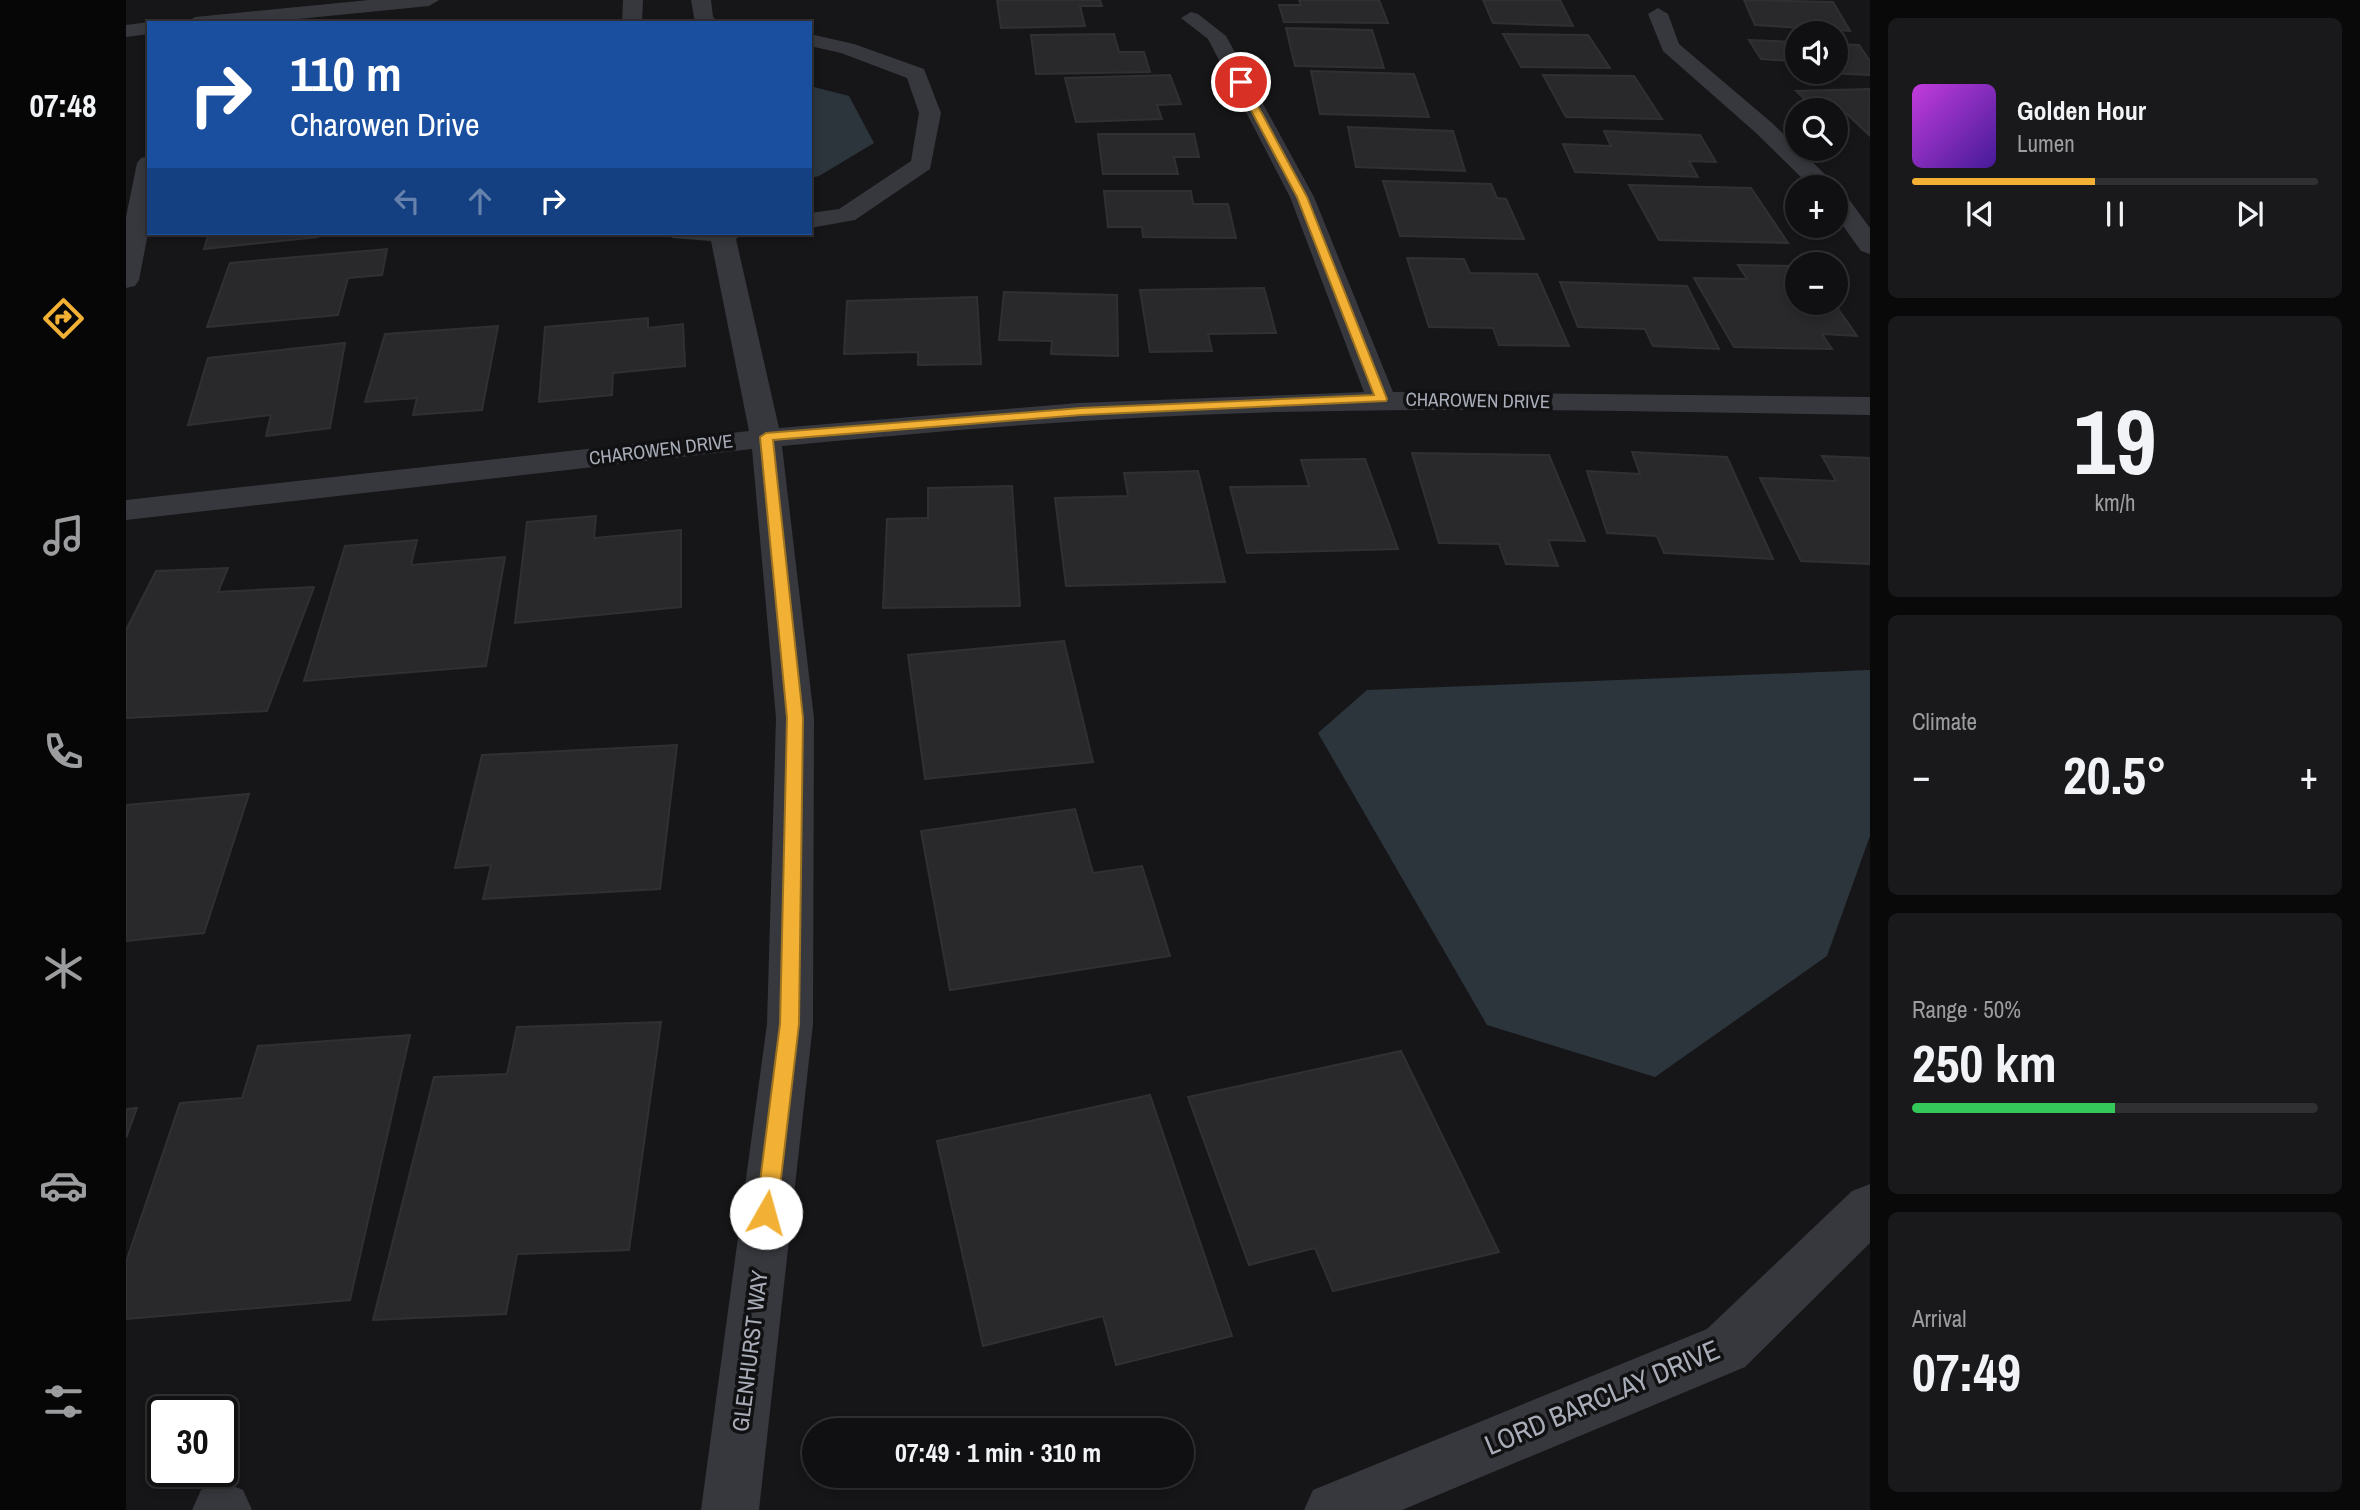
<!DOCTYPE html>
<meta charset="utf-8">
<style>
:root{--surface:#101012;--page:#19191b;--text:#f1f3f6;--muted:#9c9d9f;--line:#303032;--accent:#f2b134}
body{margin:0;font-family:"Archivo Narrow",sans-serif;background:var(--page);color:var(--text);height:100vh;display:flex;flex-direction:column;font-size:26px;white-space:nowrap}
*{box-sizing:border-box;margin:0}
p{font-size:23px;color:var(--muted)}
.icon{flex:none;width:38px;height:38px;fill:none;stroke:currentColor;stroke-width:2;stroke-linecap:round;stroke-linejoin:round}
.map{position:relative;flex:1;overflow:hidden}
.drawer{display:flex;flex-direction:column;gap:18px;padding:18px;background:#09090a;width:490px}
.drawer>*{flex:none}
.hud{position:absolute;left:21px;top:21px;width:665px;height:214px;border-radius:0px;box-shadow:0 4px 10px #0003,0 0 0 2px var(--line);background:#1a4fa0;color:#fff;overflow:hidden}
.fabs{position:absolute;left:1659px;top:21px;display:grid;gap:14px}
.fabs a{display:grid;place-items:center;width:63px;height:63px;border-radius:50%;background:var(--surface);box-shadow:0 4px 10px #0003,0 0 0 2px var(--line);font-size:35px}
.speed{position:absolute;left:21px;top:1396px;display:flex;gap:14px;font-size:35px;font-weight:700;text-align:center}
.speed>*{display:grid;place-content:center;width:91px;height:91px;border-radius:50%;background:var(--surface);box-shadow:0 4px 10px #0003,0 0 0 2px var(--line);line-height:1}
.speed .limit{border:4px solid #111;border-radius:10px;background:#fff;color:#111}
.pin{position:absolute;display:grid;place-items:center;width:60px;height:60px;color:#fff;margin:-30px;border:4px solid #fff;border-radius:50%;box-shadow:0 2px 7px #0007}
.me{position:absolute;width:77px;margin:-38px;rotate:7deg;stroke-linejoin:round;filter:drop-shadow(0 0 5px #0008)}
.turn{display:flex;align-items:center;gap:24px;height:147px;padding:0 28px;font-size:32px}
.turn .icon{width:91px;height:91px;stroke-width:2.5}
.turn b{display:block;font-size:49px;line-height:60px}
.lanes{display:flex;align-items:center;height:66px;padding:0 28px;background:#0003;justify-content:center;gap:35px;direction:ltr}
.lanes .off{opacity:.35}
.big{font-size:52px;font-weight:700;line-height:1.1}
.drawer .widget{flex:1;display:flex;flex-direction:column;justify-content:center;gap:10px;min-width:0;padding:0 24px;border-radius:10px;background:var(--page)}
.drawer .dial{align-items:center;gap:0}
.dial b{font-size:91px;line-height:1}
.song{display:flex;align-items:center;gap:21px}
.cover{width:84px;height:84px;border-radius:10px;background:linear-gradient(135deg,hsl(290 70% 55%),hsl(260 70% 35%))}
.played{height:7px;border-radius:4px;background:linear-gradient(90deg,var(--accent) 45%,var(--line) 45%)}
.keys{display:flex;justify-content:space-around;direction:ltr}
.heat{display:flex;justify-content:space-between;align-items:center;font-size:38px;direction:ltr}
.charge{height:10px;border-radius:5px;background:linear-gradient(90deg,#34c759 50%,var(--line) 0)}
.trip{position:absolute;left:676px;top:1418px;width:392px;height:70px;border-radius:35px;background:var(--surface);box-shadow:0 4px 10px #0003,0 0 0 2px var(--line);font-weight:700;line-height:70px;text-align:center}
main{display:flex;flex:1;min-height:0}
.menu{display:flex;flex-direction:column;width:126px;justify-content:space-around;align-items:center;background:#060607;color:var(--muted)}
.menu .icon{width:49px;height:49px}
.menu .current{color:var(--accent)}
.menu b{font-size:32px;color:var(--text)}
.map>svg:first-child{display:block}
</style>
<main>
<nav class="menu">
<b>07:48</b>
<svg class="icon current" aria-label="directions" viewBox="0 0 24 24"><path d="M12 3l9 9-9 9-9-9zM9 14v-3h6M13 9l2 2-2 2"/></svg>
<svg class="icon" aria-label="music" viewBox="0 0 24 24"><path d="M9 18V5l10-2v13"/><circle cx="6" cy="18" r="3"/><circle cx="16" cy="16" r="3"/></svg>
<svg class="icon" aria-label="phone" viewBox="0 0 24 24"><path d="M5 4h4l2 5-3 2q2 4 5 5l2-3 5 2v4C11 20 4 13 5 4z"/></svg>
<svg class="icon" aria-label="climate" viewBox="0 0 24 24"><path d="M12 3v18M4 7l16 10M4 17L20 7"/></svg>
<svg class="icon" aria-label="car" viewBox="0 0 24 24"><path d="M5 17H2v-5l4-1 3-4h7l3 4 3 1v5h-3M9 17h6M6 11h13"/><circle cx="7" cy="17" r="2"/><circle cx="17" cy="17" r="2"/></svg>
<svg class="icon" aria-label="filters" viewBox="0 0 24 24"><path d="M4 7h16M4 17h16"/><circle cx="9" cy="7" r="2"/><circle cx="15" cy="17" r="2"/></svg>
</nav>
<div class="map">
<svg width="1744" height="1510" viewBox="0 0 1744 1510">
<rect width="100%" height="100%" fill="#161618"/>
<path fill="#2c353c" d="M684,86L723,96L748,143L693,176L684,178Z
M1744,670V836L1701,956L1529,1077L1361,1025L1192,733L1241,690Z"/>
<path fill="#29292c" stroke="#303034" stroke-width="2" d="M871,0H974L976,6H954L959,26L875,28Z
M1173,0H1253L1262,23L1158,22L1153,5H1175Z
M1357,0H1434L1447,26L1367,23Z
M1618,0L1707,2L1724,31L1629,25Z
M1160,28L1246,30L1258,68L1169,66Z
M988,34L993,52H1018L1024,72L910,74L905,35Z
M1377,34L1462,35L1484,68L1395,67Z
M1623,40L1671,42V69L1666,61L1635,59Z
M1710,44L1733,45L1744,61V75L1676,72H1710Z
M1185,71L1288,74L1303,117L1194,114Z
M1044,75L1055,104L1031,105L1036,119L950,122L939,78Z
M1417,75L1508,76L1536,119L1440,117Z
M1744,89L1743,135L1721,114L1690,110L1670,91Z
M1222,127L1327,131L1339,171L1230,167Z
M1478,131L1574,135L1590,162L1563,161L1572,177L1449,172L1437,144L1485,146Z
M972,134H1068L1073,157H1048L1052,174H977Z
M1257,181L1365,184L1371,198L1380,199L1398,239L1274,236Z
M1503,185L1625,188L1662,243L1533,240Z
M978,191H1065L1067,204H1102L1110,238L1017,237L1016,227H982Z
M83,233H193L192,237L78,249Z
M261,249L256,275L222,278L212,315L81,327L104,263Z
M1281,258L1338,259L1344,273L1411,274L1443,346L1373,345L1367,328L1303,327Z
M1612,265L1671,266V303H1708L1731,336L1696,334L1706,349L1608,347L1568,278L1621,279Z
M1434,282L1561,286L1593,349L1527,346L1519,329L1452,327Z
M1138,288L1150,333L1082,334L1086,351L1024,352L1014,290Z
M878,292L991,295L992,356L925,354L926,341L873,340Z
M851,297L855,364L792,365V352L718,354L721,301Z
M522,318V328L557,324L559,366L487,373L486,395L413,402L419,327Z
M372,326L356,410L287,415L291,398L239,402L259,334Z
M219,343L204,428L140,436L145,415L62,425L82,358Z
M1506,452L1601,457L1647,559L1538,553L1531,536L1481,533L1461,471L1514,474Z
M1286,453L1423,455L1459,541L1422,540L1432,566L1380,564L1373,544L1313,543Z
M1696,456L1744,458V564L1675,561L1634,478L1710,481Z
M1239,459L1272,549L1121,553L1104,487L1183,486L1175,460Z
M1072,471L1099,582L940,586L929,498L1002,496L998,473Z
M886,486L894,606L757,608L761,519L802,518V488Z
M470,516L468,538L555,530V607L389,623L401,522Z
M291,540L285,565L379,557L360,666L178,681L219,546Z
M102,568L92,592L188,587L141,711L0,718V630L30,571Z
M938,641L967,762L799,779L782,655Z
M551,745L534,889L357,899L365,865L329,868L356,755Z
M123,794L78,933L0,941V805Z
M949,809L967,873L1016,866L1044,956L824,990L795,831Z
M535,1022L503,1250L391,1254L380,1314L247,1320L308,1077L381,1074L391,1027Z
M284,1035L224,1300L0,1319V1262L54,1103L116,1098L132,1046Z
M1275,1051L1373,1252L1207,1291L1189,1248L1123,1265L1062,1097Z
M1024,1095L1106,1336L990,1365L977,1316L857,1346L811,1141Z
M11,1108L0,1138V1109Z"/>
<g fill="none" stroke-linecap="round" stroke-linejoin="round">
<path fill="#37383d" fill-rule="evenodd" d="M243,0H313L303,6L132,23H59L69,17Z
M497,0H517L516,23H496Z
M565,0H585L587,17L594,23H569Z
M1532,8L1542,14L1553,44L1646,123L1707,182L1710,187H1685L1630,133L1537,51L1522,14Z
M1065,12L1072,14L1100,36L1188,197L1267,392L1744,397V415C1547,412 1350,407 1153,412C987,416 821,430 656,446L688,718L687,1024L633,1510H575L641,1024L650,718L626,449L0,520V500L623,431L585,241L546,238L542,233H616L610,239L653,428L953,403L1238,392L1164,197L1082,39L1055,18Z
M23,22L26,23H23V34L0,37V25Z
M684,34L728,44L798,69L815,113L804,169L729,220L684,228V213L713,209L785,161L793,113L781,78L715,53L684,46Z
M23,156V228L13,280L9,286L0,288V217L11,163L15,158Z
M1710,192L1719,194L1744,228V254L1735,251L1710,216Z
M1744,1184V1243L1619,1367L1276,1510H1178L1187,1490L1581,1329L1726,1191Z
M95,1481L117,1490L126,1510H66L75,1490Z"/>
</g>
<path fill="#f2b134" stroke="#9d7322" stroke-width="2" d="M1115,80L1119,82L1181,197L1261,399L1260,401L955,415L647,440L677,718L673,1024L651,1213L648,1220L640,1223L633,1220L630,1213L654,1024L661,718L634,437L640,433L955,408L1248,395L1171,197L1110,82Z"/>
<g text-anchor="middle" stroke-width="7" stroke-linejoin="round" paint-order="stroke">
<g font-size="19" fill="#a8adb8" stroke="#111113">
<text transform="translate(1352 400) rotate(1)" y="7">CHAROWEN DRIVE</text>
<text transform="translate(535 449) rotate(-7)" y="7">CHAROWEN DRIVE</text>
</g>
<g font-size="23" fill="#a8adb8" stroke="#111113">
<text transform="translate(624 1351) rotate(-83)" y="8">GLENHURST WAY</text>
</g>
<g font-size="28" fill="#a8adb8" stroke="#111113">
<text transform="translate(1476 1397) rotate(-23)" y="10">LORD BARCLAY DRIVE</text>
</g>
</g>
</svg>
<div class="fabs">
<a><svg class="icon" aria-label="sound" viewBox="0 0 24 24"><path d="M4 9h4l5-4v14l-5-4H4zM17 9q2 3 0 6"/></svg></a>
<a><svg class="icon" aria-label="search" viewBox="0 0 24 24"><circle cx="10" cy="10" r="6"/><path d="M15 15l6 6"/></svg></a>
<a>+</a>
<a>−</a>
</div>
<div class="speed"><div class="limit">30</div></div>
<div class="pin" style="left:1115px;top:82px;background:#d93025"><svg class="icon" aria-label="arrive" viewBox="0 0 24 24"><path d="M6 21V4h12l-3 4 3 4H6"/></svg></div>
<svg class="me" style="left:640px;top:1213px" viewBox="-20 -20 40 40"><circle r="19" fill="#fff"/><path d="M0-13L10 11 0 6-10 11z" fill="#f2b134"/></svg>
<div class="trip">07:49 · 1 min · 310 m</div>
<div class="hud">
<div class="turn"><svg class="icon" aria-label="right" viewBox="0 0 24 24"><path d="M7 20v-9h11M14 6l5 5-5 5"/></svg><div><b>110 m</b>Charowen Drive</div></div>
<div class="lanes"><svg class="icon off" aria-label="left" viewBox="0 0 24 24"><path d="M17 20v-9H6M10 6l-5 5 5 5"/></svg><svg class="icon off" aria-label="ahead" viewBox="0 0 24 24"><path d="M12 20V5M6 11l6-6 6 6"/></svg><svg class="icon" aria-label="right" viewBox="0 0 24 24"><path d="M7 20v-9h11M14 6l5 5-5 5"/></svg></div>
</div>
</div>
<section class="drawer">
<div class="widget">
<div class="song"><i class="cover"></i><div><b>Golden Hour</b><p>Lumen</p></div></div>
<div class="played"></div>
<div class="keys"><svg class="icon" aria-label="previous" viewBox="0 0 24 24"><path d="M18 5L8 12l10 7zM5 5v14"/></svg><svg class="icon" aria-label="pause" viewBox="0 0 24 24"><path d="M8 5v14M16 5v14"/></svg><svg class="icon" aria-label="next" viewBox="0 0 24 24"><path d="M6 5l10 7-10 7zM19 5v14"/></svg></div>
</div>
<div class="widget dial"><b>19</b><p>km/h</p></div>
<div class="widget"><p>Climate</p>
<div class="heat"><a>−</a><b class="big">20.5°</b><a>+</a></div>
</div>
<div class="widget"><p>Range · 50%</p><b class="big">250 km</b><div class="charge"></div></div>
<div class="widget"><p>Arrival</p><b class="big">07:49</b></div>
</section>
</main>
